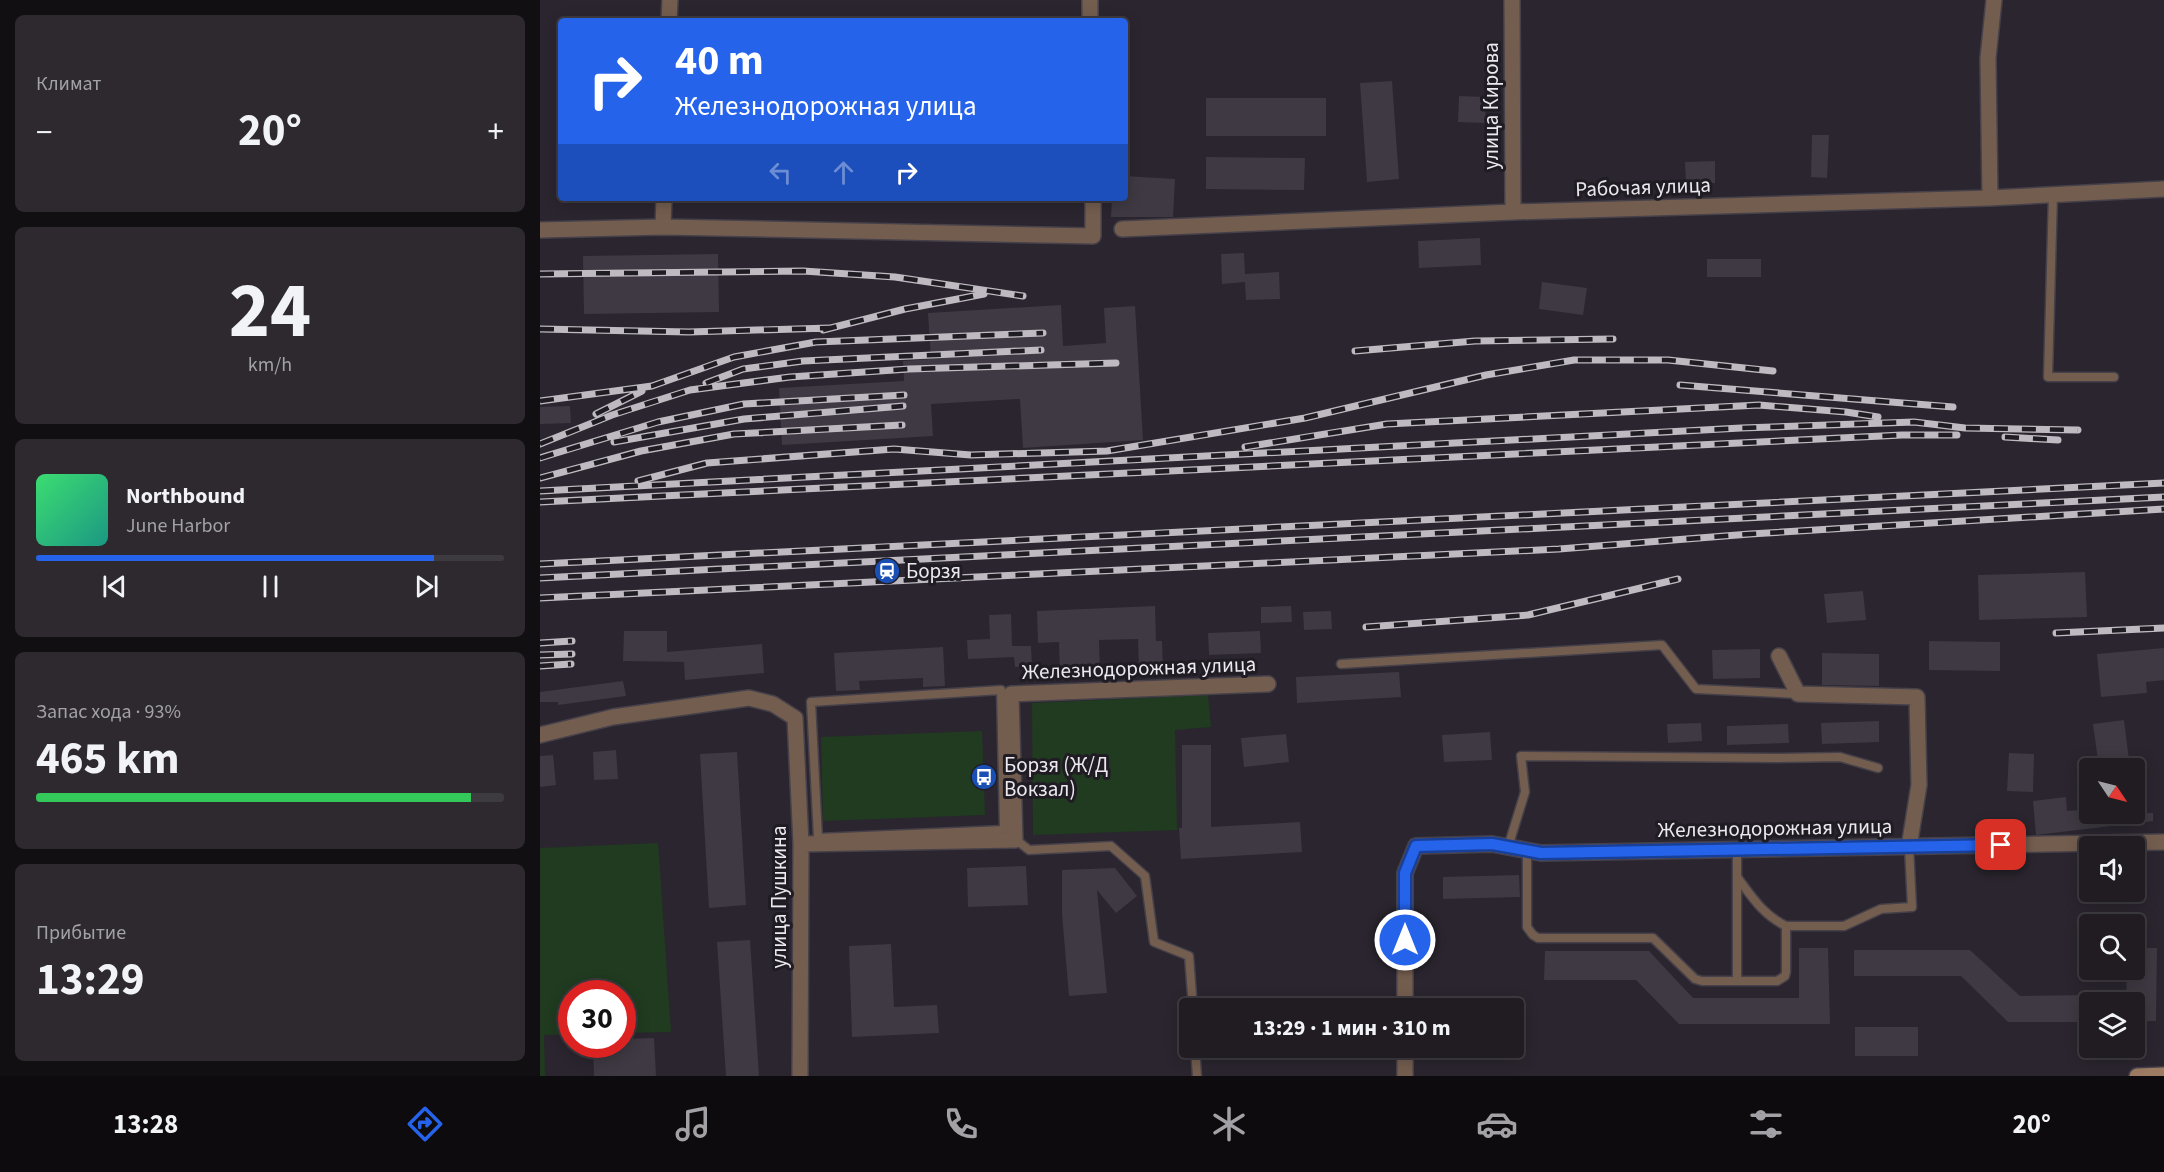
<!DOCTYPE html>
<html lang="ru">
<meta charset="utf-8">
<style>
:root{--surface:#201c22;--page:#2d292f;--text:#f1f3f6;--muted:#a2a1a5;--line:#3d3a40;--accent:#2563eb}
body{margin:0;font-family:"Source Sans 3",sans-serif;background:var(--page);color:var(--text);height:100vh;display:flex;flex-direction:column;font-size:22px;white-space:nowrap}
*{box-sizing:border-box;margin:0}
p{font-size:20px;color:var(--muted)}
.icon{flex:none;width:33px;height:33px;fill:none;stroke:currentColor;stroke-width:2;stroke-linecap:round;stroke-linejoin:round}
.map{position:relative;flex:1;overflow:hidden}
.side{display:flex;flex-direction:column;gap:15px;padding:15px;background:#120f13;width:540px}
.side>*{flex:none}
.top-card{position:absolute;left:18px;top:18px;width:570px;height:183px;border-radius:6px;box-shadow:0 3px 15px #0003,0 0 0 2px var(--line);background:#2563eb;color:#fff;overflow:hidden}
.needle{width:39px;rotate:125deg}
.tools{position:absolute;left:1539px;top:758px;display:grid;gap:12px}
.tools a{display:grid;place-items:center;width:66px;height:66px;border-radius:6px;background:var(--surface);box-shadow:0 3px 15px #0003,0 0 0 2px var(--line);font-size:30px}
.speed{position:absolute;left:18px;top:980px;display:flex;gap:12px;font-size:30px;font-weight:700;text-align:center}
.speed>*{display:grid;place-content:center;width:78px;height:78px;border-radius:50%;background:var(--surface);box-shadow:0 3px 15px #0003,0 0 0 2px var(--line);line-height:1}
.speed .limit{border:9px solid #d22;background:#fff;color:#111}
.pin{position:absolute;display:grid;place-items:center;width:51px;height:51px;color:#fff;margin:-26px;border-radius:12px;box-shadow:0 3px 9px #0006}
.me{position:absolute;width:66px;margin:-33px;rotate:0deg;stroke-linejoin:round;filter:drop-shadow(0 0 4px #0008)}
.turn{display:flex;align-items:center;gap:21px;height:126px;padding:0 18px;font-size:27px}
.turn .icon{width:78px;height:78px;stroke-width:2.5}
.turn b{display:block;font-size:42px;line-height:51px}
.lanes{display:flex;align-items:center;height:57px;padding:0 18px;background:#0003;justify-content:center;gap:30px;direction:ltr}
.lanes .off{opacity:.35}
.big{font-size:45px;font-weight:700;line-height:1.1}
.side .widget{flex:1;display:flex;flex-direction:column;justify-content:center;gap:9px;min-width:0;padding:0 21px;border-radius:9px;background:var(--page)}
.side .dial{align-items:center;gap:0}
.dial b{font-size:78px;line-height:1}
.song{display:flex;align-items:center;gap:18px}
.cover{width:72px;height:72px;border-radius:9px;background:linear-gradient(135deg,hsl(140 70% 55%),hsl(170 70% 35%))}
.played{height:6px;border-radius:3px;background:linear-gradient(90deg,var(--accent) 85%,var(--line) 85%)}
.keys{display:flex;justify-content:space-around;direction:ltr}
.heat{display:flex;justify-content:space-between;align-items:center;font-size:33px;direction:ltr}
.charge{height:9px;border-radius:4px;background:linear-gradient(90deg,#34c759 93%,var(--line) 0)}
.trip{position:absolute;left:639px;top:998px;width:345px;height:60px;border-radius:6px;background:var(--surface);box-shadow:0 3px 15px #0003,0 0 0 2px var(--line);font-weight:700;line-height:60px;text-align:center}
.dock{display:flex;height:96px;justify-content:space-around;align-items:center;background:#0d0b0e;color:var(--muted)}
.dock .icon{width:42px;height:42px}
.dock .on{color:var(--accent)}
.dock b{font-size:27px;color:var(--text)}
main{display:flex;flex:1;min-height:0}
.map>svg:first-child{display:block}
</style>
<main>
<section class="side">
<div class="widget"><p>Климат</p>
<div class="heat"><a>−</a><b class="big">20°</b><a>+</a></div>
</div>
<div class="widget dial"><b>24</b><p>km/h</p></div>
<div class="widget">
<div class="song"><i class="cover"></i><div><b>Northbound</b><p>June Harbor</p></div></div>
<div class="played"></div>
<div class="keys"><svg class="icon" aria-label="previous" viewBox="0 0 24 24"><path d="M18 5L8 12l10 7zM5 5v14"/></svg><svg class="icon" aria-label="pause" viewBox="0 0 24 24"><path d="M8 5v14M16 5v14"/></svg><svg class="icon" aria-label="next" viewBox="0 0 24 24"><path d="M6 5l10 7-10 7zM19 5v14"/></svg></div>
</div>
<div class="widget"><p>Запас хода · 93%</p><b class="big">465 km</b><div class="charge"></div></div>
<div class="widget"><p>Прибытие</p><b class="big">13:29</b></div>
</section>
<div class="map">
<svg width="1624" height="1076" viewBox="0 0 1624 1076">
<rect width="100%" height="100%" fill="#2a252e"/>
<path fill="#203b20" d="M668,695L671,727L635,730L637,830L493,835L492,703Z
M442,731L445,815L283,821L281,737Z
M118,843L131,1032L83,1033L82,993H32L31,1034L4,1035L5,1076H0V848Z"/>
<path fill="#3e3942" d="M852,81L859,179L827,182L820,83Z
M919,96L946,97L945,123L918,122Z
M666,98H786V136H666Z
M1272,135H1289L1287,178L1271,177Z
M666,157L765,158L764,190L666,189Z
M1175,161V183L1146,184L1145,162Z
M585,176L635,179L633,217H571L572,198H585Z
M940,238L941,265L879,268L878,241Z
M704,253L705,274L739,272L740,299L706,300L705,282L682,284L681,254Z
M178,254L179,312L44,314L43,256Z
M1167,259H1221V277H1167Z
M1002,282L1047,288L1043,315L999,309Z
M521,305L523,346L566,343L564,308L595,306L603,440L483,448L480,399L391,404L393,436L242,445L239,388L364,381L363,361L391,359L388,313Z
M30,406L31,423L0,424V407Z
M1545,572L1547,617L1439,620L1438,575Z
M1323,591L1326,620L1287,623L1284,594Z
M615,606L616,641H622L623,668L599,669L598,639L559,640L560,675L520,677L519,642L498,643L497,611Z
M751,606L752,622L721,623V607Z
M791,611L792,629L764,630L763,612Z
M471,614L472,646H491L492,666L475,667L474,657L428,659L427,640L450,639L449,615Z
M84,631H127V652L222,644L224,673L145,680L144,662L83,661Z
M720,631L721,653L669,655L668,633Z
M1389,641L1460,642V671L1389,670Z
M403,647L405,686L383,687V678L319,681L320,690L296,691L294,653Z
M1624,648V680L1606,682L1607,693L1561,697L1557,654Z
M1220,649V678L1173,679L1172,650Z
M1282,653L1339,654V686L1282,685Z
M859,672L861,697L757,703L756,677Z
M83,681L86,696L18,705V702H0V692Z
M1584,720L1590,768H1559L1553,724Z
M1339,721V742L1282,744L1281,723Z
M1161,723L1162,741L1128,743L1127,724Z
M1248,724L1249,743L1187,745V726Z
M950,732L952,760L904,762L902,735Z
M746,734L749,762L704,767L701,738Z
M642,745H671V827L760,822L762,852L641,859L639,828H642Z
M76,750L78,779L54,780L53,752Z
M197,752L206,905L169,908L160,754Z
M1469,753L1494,754L1493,792L1467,791Z
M13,755L16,785L0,787V756Z
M1526,797L1527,811L1550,809V813H1613V821L1496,835L1493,801Z
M486,866L488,905L428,907L427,868Z
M575,868L597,896L576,913L557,890L567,993L529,996L522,914V870Z
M979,875L980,897L903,899V877Z
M210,940L219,1076H186L177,942Z
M351,944L354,1007L397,1005L399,1033L312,1037L309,946Z
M1259,948H1288L1290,1024H1139L1096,980H1004L1005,951H1109L1153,998H1259Z
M1594,948H1617L1616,1021H1594V1002H1586L1587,969H1594Z
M1314,950H1430L1480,996L1550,995V1022H1468L1421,976H1314Z
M1315,1027H1378V1056H1315Z
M114,1038L116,1076H54L53,1044H82V1039Z
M685,1047H729V1058L686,1060Z"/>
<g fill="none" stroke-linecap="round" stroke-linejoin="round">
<g stroke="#454049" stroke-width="11">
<path id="lane" d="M1513,194L1508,377H1574
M801,664L1122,645L1156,689L1258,694
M461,690L464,830L278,838L271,702Z
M474,838L489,850L571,846L605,876L614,942L649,956L653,1008
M968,847L985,792L981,756L1237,758L1300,757L1338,768
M1197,850V981H1237L1245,976L1246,972V926H1304L1341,909L1372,907L1369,847
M987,851V927L993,935L998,938H1113L1155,979L1162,981H1197
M1197,877C1212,897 1223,915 1246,926
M655,1047L657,1076"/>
</g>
<g stroke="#454049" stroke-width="18">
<path id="street" d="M550,0V21
M972,0L973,212
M129,21L130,0
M1450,198L1448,58L1454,0
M123,227L124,198
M582,229L973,212L1450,198L1624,189
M0,230L123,227L553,236V198
M1239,656L1258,694L1377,697L1379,785L1369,847
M0,735L73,717L209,698L233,704L255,718L261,844L260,1076
M261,844L475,840L471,694L728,684
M865,1008V873L876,846L952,844L1001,853L1624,842
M865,1047V1076"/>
</g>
<g stroke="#454049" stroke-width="18">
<path id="secondary" d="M1597,1076L1624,1075"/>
</g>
<use href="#lane" stroke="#735d4e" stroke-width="8"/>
<use href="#street" stroke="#735d4e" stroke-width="15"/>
<use href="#secondary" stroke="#9e7b63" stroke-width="15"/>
<g stroke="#bfbac1" stroke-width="7">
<path id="rail" d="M0,274L263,271L355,277L483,296
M0,329L149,332L290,328
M283,330L365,309L444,294
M815,351L935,341L1073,339
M166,383L203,369L263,361L501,350
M1140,385L1413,407
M0,401L112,386L194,357L276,342L503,333
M56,414L102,391
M1465,437L1518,440
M74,442L204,419L363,406
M0,444L72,415L150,390L250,377L369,369L576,363
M705,447L847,424L1219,405L1306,412L1338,417
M0,458L118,422L204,404L364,395
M0,478L101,451L194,434L362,425
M98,481L167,463L354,449L431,455L567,451L765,418L946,375L1034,360H1128L1233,371
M0,491L1201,428L1374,422L1425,428L1538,430
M0,502L1362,435H1417
M0,564L1624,483
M0,578L1624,497
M0,598L1019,549L1210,534L1624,509
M826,627L988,615L1138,579
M1516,633L1624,628
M0,643L32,641
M0,655L32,654
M0,666L31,664"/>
</g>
<use href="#rail" stroke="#201c24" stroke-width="4.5" stroke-dasharray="14" stroke-linecap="butt"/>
</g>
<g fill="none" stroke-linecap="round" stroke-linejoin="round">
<g stroke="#184099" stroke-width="15">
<path id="route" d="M865,940V873L876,846L952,844L1001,853L1461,845"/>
</g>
<use href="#route" stroke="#2563eb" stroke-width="10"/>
</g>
<defs>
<g id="station-disc" transform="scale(1.35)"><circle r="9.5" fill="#1a4fb4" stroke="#201c24"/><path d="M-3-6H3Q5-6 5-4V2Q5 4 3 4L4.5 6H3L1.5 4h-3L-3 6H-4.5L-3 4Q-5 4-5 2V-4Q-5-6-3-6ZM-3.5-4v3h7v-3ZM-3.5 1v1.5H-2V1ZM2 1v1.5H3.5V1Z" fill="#fff"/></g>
<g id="bus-disc" transform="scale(1.35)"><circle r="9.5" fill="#1a4fb4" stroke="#201c24"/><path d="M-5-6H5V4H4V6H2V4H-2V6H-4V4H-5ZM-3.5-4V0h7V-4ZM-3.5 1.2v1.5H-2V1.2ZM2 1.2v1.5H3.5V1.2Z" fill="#fff"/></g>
</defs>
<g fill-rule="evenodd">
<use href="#station-disc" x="347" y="571"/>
<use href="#bus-disc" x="444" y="777"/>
</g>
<g text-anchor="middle" stroke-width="6" stroke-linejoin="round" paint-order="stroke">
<g font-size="21" fill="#ece8ee" stroke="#201c24">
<text transform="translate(951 106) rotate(-90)" y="7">улица Кирова</text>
<text transform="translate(1103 187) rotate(-2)" y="7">Рабочая улица</text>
<text transform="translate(599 668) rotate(-2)" y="7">Железнодорожная улица</text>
<text transform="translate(1235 828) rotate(-1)" y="7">Железнодорожная улица</text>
<text transform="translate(239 897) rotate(-90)" y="7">улица Пушкина</text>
</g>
<g font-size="21" fill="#ece8ee" stroke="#201c24" text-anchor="start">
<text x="366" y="578">Борзя</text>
<text x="464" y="772">Борзя (Ж/Д<tspan x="464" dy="24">Вокзал)</tspan></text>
</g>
</g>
</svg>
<div class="tools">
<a><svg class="needle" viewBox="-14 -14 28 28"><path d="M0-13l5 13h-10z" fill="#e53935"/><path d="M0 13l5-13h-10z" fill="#a2a1a5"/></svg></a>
<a><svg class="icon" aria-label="sound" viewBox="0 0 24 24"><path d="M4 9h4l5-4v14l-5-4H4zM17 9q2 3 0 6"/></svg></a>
<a><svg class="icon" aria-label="search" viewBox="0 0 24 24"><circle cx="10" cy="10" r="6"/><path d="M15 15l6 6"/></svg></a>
<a><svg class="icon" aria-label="layers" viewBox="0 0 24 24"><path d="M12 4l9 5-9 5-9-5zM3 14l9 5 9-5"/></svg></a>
</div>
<div class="speed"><div class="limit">30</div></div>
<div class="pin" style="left:1461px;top:845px;background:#d93025"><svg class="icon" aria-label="arrive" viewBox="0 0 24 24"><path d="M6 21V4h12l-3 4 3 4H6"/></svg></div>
<svg class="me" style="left:865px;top:940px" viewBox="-20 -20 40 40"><circle r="17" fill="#2563eb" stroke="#fff" stroke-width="3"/><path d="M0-11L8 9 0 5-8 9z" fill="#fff"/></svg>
<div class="trip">13:29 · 1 мин · 310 m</div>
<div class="top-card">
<div class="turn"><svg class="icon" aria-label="right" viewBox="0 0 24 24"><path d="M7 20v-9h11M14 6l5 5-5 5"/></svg><div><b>40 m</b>Железнодорожная улица</div></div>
<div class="lanes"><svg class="icon off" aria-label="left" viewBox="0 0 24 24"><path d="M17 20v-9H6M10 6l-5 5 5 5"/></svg><svg class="icon off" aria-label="ahead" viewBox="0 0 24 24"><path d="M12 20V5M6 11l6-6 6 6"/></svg><svg class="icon" aria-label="right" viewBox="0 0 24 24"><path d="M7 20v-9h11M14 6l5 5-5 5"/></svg></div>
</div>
</div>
</main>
<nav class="dock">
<b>13:28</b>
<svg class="icon on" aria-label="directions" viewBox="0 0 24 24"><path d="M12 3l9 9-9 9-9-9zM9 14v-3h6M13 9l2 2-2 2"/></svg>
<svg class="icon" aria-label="music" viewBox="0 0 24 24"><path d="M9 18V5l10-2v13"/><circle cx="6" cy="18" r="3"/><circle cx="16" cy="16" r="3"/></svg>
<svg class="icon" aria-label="phone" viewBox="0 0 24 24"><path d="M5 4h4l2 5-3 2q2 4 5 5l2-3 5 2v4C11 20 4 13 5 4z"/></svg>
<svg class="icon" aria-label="climate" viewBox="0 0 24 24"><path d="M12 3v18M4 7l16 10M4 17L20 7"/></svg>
<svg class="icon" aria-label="car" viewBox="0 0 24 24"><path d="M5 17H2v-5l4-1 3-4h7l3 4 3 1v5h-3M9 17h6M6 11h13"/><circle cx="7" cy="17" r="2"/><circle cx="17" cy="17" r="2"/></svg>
<svg class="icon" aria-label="filters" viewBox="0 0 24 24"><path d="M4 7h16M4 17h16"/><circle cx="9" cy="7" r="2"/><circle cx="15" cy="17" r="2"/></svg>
<b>20°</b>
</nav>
